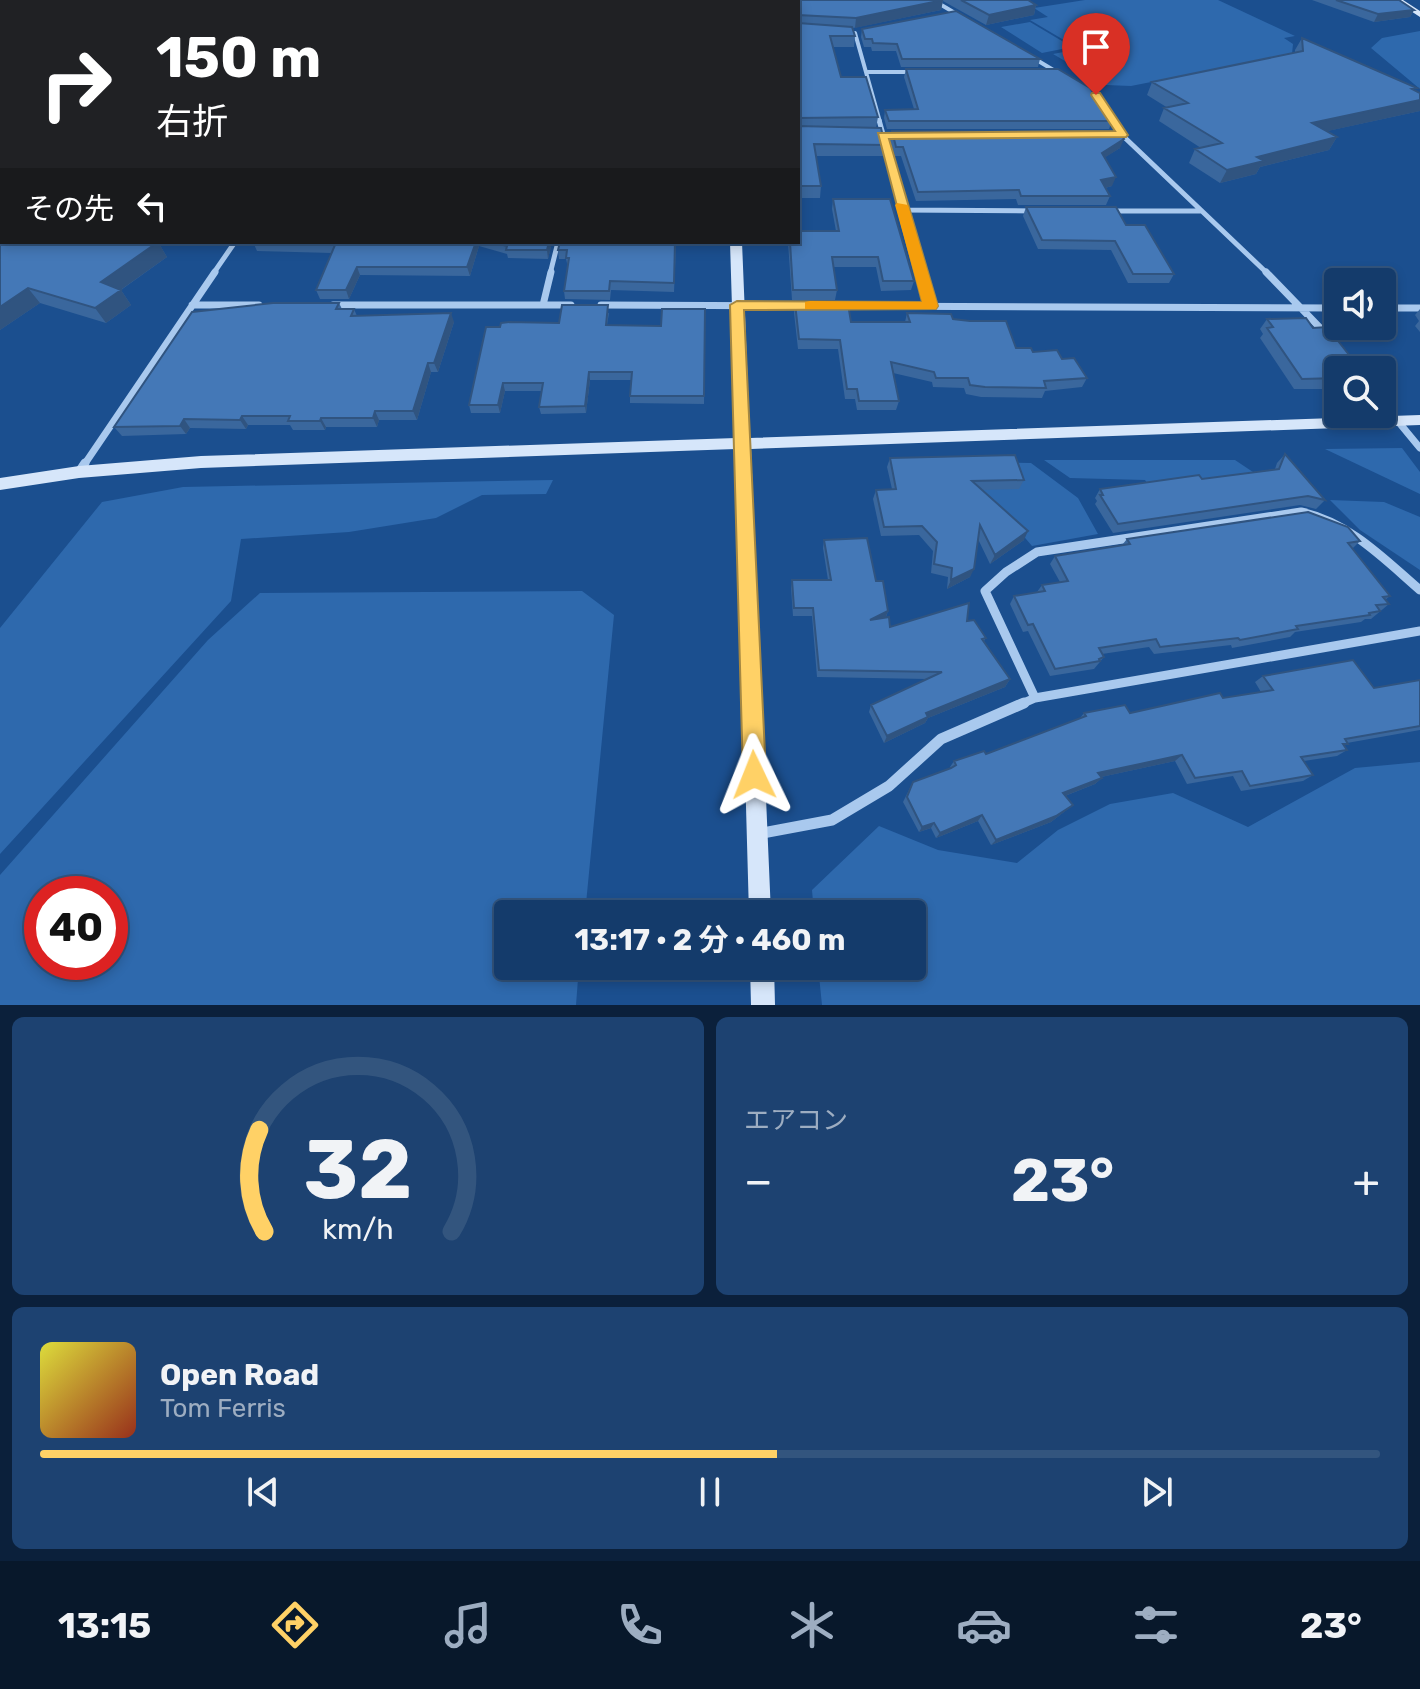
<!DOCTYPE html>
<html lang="ja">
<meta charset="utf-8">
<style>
:root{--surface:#143b6b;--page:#1d4271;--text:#f1f3f6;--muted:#9dadc1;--line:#33557e;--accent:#ffd166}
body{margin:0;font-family:Rubik,"Noto Sans JP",sans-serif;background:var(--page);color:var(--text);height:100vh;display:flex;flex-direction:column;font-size:30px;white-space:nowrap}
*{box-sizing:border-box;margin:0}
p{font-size:26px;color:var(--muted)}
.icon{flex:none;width:44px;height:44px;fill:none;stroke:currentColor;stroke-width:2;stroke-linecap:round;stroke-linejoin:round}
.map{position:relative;height:1005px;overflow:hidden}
.side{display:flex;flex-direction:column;gap:12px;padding:12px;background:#0b203b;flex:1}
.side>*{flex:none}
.guide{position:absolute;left:0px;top:0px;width:800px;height:244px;box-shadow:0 4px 12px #0003,0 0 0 2px var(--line);background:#202124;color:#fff;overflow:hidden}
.buttons{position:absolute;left:1324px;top:268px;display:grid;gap:16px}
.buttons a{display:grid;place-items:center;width:72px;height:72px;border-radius:8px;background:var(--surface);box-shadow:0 4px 12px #0003,0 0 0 2px var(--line);font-size:40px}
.speed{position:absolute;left:24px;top:876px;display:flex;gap:16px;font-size:40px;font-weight:700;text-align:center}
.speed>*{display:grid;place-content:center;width:104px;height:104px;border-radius:50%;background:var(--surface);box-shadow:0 4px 12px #0003,0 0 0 2px var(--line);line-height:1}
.speed .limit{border:12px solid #d22;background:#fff;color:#111}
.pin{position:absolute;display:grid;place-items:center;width:68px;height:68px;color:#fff;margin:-82px -34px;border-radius:50% 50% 50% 0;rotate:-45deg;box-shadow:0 0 8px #0007}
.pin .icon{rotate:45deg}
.me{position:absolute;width:88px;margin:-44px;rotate:358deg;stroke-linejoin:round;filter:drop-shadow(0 0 6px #0008)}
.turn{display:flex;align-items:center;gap:28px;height:168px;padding:0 24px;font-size:36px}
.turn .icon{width:104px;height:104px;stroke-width:2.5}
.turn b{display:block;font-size:56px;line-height:68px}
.then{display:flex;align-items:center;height:76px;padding:0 24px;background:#0003;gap:16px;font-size:30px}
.big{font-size:60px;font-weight:700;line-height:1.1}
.side .card{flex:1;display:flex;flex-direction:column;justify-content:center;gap:12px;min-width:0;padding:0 28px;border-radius:12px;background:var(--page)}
.side .dial{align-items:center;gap:0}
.dial svg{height:208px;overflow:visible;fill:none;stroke:var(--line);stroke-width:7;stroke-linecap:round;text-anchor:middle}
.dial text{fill:var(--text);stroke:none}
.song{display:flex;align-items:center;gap:24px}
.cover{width:96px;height:96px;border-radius:12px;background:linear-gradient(135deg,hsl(60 70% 55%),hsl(10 70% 35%))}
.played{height:8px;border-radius:4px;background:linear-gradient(90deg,var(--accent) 55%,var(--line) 55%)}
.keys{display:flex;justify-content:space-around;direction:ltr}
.heat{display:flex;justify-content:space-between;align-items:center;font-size:44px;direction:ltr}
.side .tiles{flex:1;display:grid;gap:12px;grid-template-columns:1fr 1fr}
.card:last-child{grid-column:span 2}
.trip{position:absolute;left:494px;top:900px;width:432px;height:80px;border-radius:8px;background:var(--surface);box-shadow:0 4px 12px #0003,0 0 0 2px var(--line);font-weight:700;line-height:80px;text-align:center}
.dock{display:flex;height:128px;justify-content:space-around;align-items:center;background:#08182b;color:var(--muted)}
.dock .icon{width:56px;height:56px}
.dock .on{color:var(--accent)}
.dock b{font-size:36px;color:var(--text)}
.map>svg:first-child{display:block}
</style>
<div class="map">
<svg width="1420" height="1005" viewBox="0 0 1420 1005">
<rect width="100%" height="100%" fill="#1b4f8f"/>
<path fill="#2e69ad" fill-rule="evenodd" d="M0,0H512L2,2L0,96Z
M1085,0H1218L1295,36L1284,38L1293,44L1292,54L1131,86L1106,85L1053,54L1079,49L1030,20L1048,17L1034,8Z
M1030,22L1072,47L1042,53L1001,27Z
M1420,31V89L1371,48L1382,38Z
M1402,448L1420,472V494L1325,449Z
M1044,460H1235L1301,504L1152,490L1145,480L1070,478Z
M928,461L1031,463L1078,498L1098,534L1032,546L991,498Z
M553,480L546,494L482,495L436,518L349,532L241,539L231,601L0,854V628L102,502L183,487Z
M1330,500L1384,502L1420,517V570L1360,530Z
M582,591L614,615L585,914H508V966H579L576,1005H0V875L208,640L260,593ZM42,894H110V962H42Z
M1420,762V1005H822L818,966H912V914H814L812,890L879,826L938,850L1017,863L1058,830L1110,804L1173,793L1248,827L1355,768Z"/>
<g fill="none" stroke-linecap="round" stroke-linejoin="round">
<path stroke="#a9c9ee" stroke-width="4" d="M933,0L960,16
M855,33L880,122
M1030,56L1060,74
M868,72H916
M1085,89L1096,95L1114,122"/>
<path stroke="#a9c9ee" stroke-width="5" d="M879,120L922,274
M1112,120L1122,135L1268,274
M902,210L1036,211
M1110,211H1200
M213,274L235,242
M550,274L558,242"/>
<path stroke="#a9c9ee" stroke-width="7" d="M922,272L931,306
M1266,272L1327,335
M192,305H259
M333,305H571
M543,305L551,272
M601,305L803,306
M841,306L1338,308
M1382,308H1420
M1382,402L1420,448
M84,465L215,272"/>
<path stroke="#a9c9ee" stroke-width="9" d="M79,472L85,463
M1035,698L985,591L1006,572L1037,552L1301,512C1350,523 1383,558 1420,590
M1019,705L1035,698L1420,631"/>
<path stroke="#a9c9ee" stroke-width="11" d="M757,834L832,820L889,786L941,739L1024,703"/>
<path fill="#d6e6fa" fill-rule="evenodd" d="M1394,0H1403L1420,11V17Z
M730,242H742L750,438L1420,415V425L751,449L771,914H749L736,449L201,468L79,478L0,490V478L79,466L201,456L736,438Z
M750,966H774L775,1005H751Z"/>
</g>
<path fill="#3a679d" d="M792,0H1028L1036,5L1034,15L986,25L943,1L941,10L853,28L855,36L854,47H833L841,77L878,117L876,128L885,145L883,156H816L821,186L820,198H798V2Z
M1312,0H1399L1414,10L1410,17L1374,22Z
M862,29L1040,59L1038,67H901L896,51H872L871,47H864L861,37Z
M1302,38L1415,91L1420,111L1327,131L1337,137L1329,150L1260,167L1256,174L1220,183L1189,163L1195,149L1201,148L1159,121L1164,108H1168L1147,95L1152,82L1295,53V50Z
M906,69L1112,121L1109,129H887L884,118L885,110L914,109L904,77Z
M892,131L1120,148L1105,157L1112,186L1105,188L1110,196L1106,205H1018L1016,199L916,201L901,156H895L890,140Z
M833,199L914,281L911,290L881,291L876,267H833L837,290L835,300H792L788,242H798L836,231L832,209Z
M1026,207L1126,225L1174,274L1169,283H1128L1111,250L1038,249L1023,216Z
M2,242H158L167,257L121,290L131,305L106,323L40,303L0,330Z
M253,242H552L548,259L508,258L507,254L479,246L470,276L360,275L349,299H320L316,290L332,253L257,251Z
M560,242H694V245L676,246L674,292L611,290L610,300L565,299L564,291L568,267L566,259H559L558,250Z
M339,303L342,309H354L357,316L454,322L438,372H431L417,420H379L377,427H326L325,430H293L290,425H248L246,429L190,428L186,434L122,436L114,427Z
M795,303L851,322H905L907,313L953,319L1016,348L1062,359L1087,378L1082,387L1045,391L1042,398L981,397L966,394L964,388L933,387L932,382L893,373L899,401L896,410H857L855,399H845L838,349H798L794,313Z
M705,309L704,404L630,403V396L631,380H590L586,413L541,414L539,407L542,391H505L500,413H471L469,405L500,327L559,323L609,313L607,325L661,326Z
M1420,309V332L1415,326L1419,321L1415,315Z
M1267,319L1338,370V389H1294L1260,338L1263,334L1260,329Z
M1285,454L1325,500L1316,509L1300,505L1113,533L1095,504L1097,501L1095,498L1100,489L1202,479L1275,469L1277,463Z
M890,458L1024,480L1019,489L982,490L1024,540L990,564L978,539L970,577L947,589L948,577L931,573L933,551L919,535L881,536L873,499L876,490L892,489L887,467Z
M1127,539L1360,541L1352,549L1390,596L1385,600L1389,604L1371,619H1365L1361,622L1295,632L1290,637L1232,648L1231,645L1154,654L1149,647L1102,654L1104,657L1094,669L1050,676L1028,631L1023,632L1010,604L1014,596L1037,592L1042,585L1060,582L1050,564L1055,556L1122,545Z
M824,540L876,581L888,611L886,617L890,627L967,621L986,638L984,641L1010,679L1005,687L928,718L925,723L884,743L869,712L871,705L927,679L817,677L812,616H793L791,588L792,580H828L823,548Z
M1263,676L1374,688L1420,680V730L1347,743L1344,746L1347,750L1337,756L1304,761L1313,775L1303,781L1241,791L1233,776L1187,784L1175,761L1101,777L1102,778L1095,784L1065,796L1073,805L1051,822L991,845L978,821L936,838L931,828L919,832L903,802L913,782L950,768V767L954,761L986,754L1080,718L1084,713H1130L1261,692L1255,682Z"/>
<path fill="#305480" d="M943,0L941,10L855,28L856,18Z
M1036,5L1034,15L986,25L989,15Z
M1414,10L1410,17L1374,22L1378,14Z
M2,87V104L0,107V89Z
M1420,100V111L1305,136L1312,123Z
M1337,137L1329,150L1260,167L1256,174L1220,183L1227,170L1257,157Z
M1124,139L1120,148L1098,162L1102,153Z
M1116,177L1112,186L1097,190L1101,180Z
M158,242L167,257L112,296L121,290L131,305L106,323L95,308L101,282Z
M476,242H478L479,246L470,276L467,267Z
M549,242H552L548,259L547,250Z
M357,267L360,275L349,299L346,290Z
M28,288L40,303L0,330V307Z
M451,313L454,322L438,372L434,363Z
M428,363L431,372L417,420L413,411Z
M589,372L590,380L586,413L585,406Z
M503,383L505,391L500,413L498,405Z
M375,411L379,420L377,427L373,418Z
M242,416L248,425L246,429L240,420Z
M321,418L326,427L325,430L320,421Z
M184,419L190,428L186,434L180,426Z
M1028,531L1024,540L990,564L995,555Z
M974,569L970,577L947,589L951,580Z
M888,611L885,619L870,620Z
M1010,679L1005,687L928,718L925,723L884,743L887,736L926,713Z
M1182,755L1175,761L1092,779L1098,773Z
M1102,778L1095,784L1057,799L1063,793Z
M1073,805L1051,822L991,845L996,840Z
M982,815L978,821L936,838L940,833Z
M934,823L931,828L919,832L922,827Z"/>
<path fill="#4478b7" stroke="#305480" stroke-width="2" d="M529,0H719L721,2H528Z
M792,0H943L856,18L798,15V2H791Z
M961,0H1028L1036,5L989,15Z
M1336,0H1399L1414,10L1378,14Z
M956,11L1040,59H902L897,44L873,43L872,39H865L862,29Z
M798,23L852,27L855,36H830L841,77H866L878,117L798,118Z
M1302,38L1417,88L1412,89L1420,93V100L1312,123L1337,137L1257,157L1264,161L1227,170L1195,149L1222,143L1164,108L1188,103L1152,82L1303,51Z
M906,69H1058L1090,88L1112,121H889L885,110L918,109Z
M0,122H2V187H0Z
M798,126L881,128L885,145L814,144L821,186H798Z
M892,131L1119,132L1124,139L1102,153L1116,177L1101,180L1110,196H1021L1019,190L918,192L903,147H896Z
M833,199H890L914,281H883L878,257H832L837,290H793L790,242H798V231H839Z
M1026,207H1116L1126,225H1145L1174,274H1133L1115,241L1042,240Z
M0,227H2V242H158L101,282L121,290L95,308L28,288L0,307Z
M253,242H476L467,267H357L346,290H316L335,245Z
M492,242H549L547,250H506L507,246Z
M560,242H675L674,283L610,281L609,291H564L569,258H566L567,250H558Z
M273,303H339L336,309H354L351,316L451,313L434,363H428L413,411H375L373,418H321L320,421H288L290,416H242L240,420L184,419L180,426L114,427L192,312Z
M795,303L848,304L851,322H910L907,313L951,314L953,319L970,321H1006L1016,348H1031L1033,352L1057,350L1062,359L1074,358L1087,378L1044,381L1046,388L985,387L970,385L968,378H936L934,372L891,362L899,401H859L857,389H847L840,340L799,339Z
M562,305H608L606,325L661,326L662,309H705L704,396H630L632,372H589L585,406L539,407L543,383H503L498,405H469L486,327H500L501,323L509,322L559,323Z
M1306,318L1313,328L1327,327L1361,370H1338V378L1302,379L1267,328L1273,327L1267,319Z
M1285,454L1325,500L1308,496L1118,524L1100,495H1103L1100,489L1199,475L1202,479L1279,469Z
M1015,455L1024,480L972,481L1028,531L995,555L980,525L974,569L951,580L952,568L934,564L937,542L922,526L884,527L876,490L896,489L890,458Z
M1308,512L1348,527L1360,541L1348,543L1390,596L1383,597L1389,604L1376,605L1380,611L1369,613L1370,615L1296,626L1298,629L1240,640L1238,638L1160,647L1156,639L1099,648L1104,657L1099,659L1100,661L1055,669L1033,624L1028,625L1014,596L1045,591L1042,585L1068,581L1055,556L1130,544L1127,539Z
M867,538L876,581H883L888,611L870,620L889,617L890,627L969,603L967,621L974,620L986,638L982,639L1010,679L926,713L928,717L887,736L871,705L942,672L819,670L813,608H794L792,580H831L824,540Z
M1353,660L1374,688L1420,680V726L1345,739L1348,744H1343L1347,750L1301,757L1313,775L1250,786L1242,771L1195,778L1182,755L1098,773L1102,778L1063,793L1073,805L1056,816L996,840L982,815L940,833L934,823L922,827L907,797L913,782L951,768L956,765L954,761L984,751L986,754L1086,716L1084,713L1125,705L1130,713L1220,693L1223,698L1273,690L1263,676Z"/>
<path fill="#ffd166" stroke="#a68842" stroke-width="2" d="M1092,93H1100L1128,135L1126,137L889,139L938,306L936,309L744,310L766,775L763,783L754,786L746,783L743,775L730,305L737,301L922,302L878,133L1115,131L1091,95Z"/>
<path fill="#f59e0b" d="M897,203L908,205L938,306L936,309H805V302L810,301L922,302L895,205Z"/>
</svg>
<div class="buttons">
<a><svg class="icon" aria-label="sound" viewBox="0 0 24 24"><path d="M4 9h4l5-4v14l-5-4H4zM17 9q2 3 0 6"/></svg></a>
<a><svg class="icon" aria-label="search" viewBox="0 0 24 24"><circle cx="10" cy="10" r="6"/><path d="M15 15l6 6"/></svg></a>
</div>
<div class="speed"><div class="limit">40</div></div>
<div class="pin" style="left:1096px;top:95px;background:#d93025"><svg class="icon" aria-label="arrive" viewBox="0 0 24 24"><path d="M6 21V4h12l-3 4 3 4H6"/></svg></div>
<svg class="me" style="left:754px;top:775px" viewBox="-20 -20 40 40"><path d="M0-17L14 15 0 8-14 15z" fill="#ffd166" stroke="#fff" stroke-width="4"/></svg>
<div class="trip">13:17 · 2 分 · 460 m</div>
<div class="guide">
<div class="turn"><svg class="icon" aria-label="right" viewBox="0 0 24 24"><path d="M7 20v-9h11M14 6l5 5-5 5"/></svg><div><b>150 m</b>右折</div></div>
<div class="then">その先<svg class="icon" aria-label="left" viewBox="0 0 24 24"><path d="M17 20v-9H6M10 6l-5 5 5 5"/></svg></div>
</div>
</div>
<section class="side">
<div class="tiles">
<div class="card dial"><svg viewBox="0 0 100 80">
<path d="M14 69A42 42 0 1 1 86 69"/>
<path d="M14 69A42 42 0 0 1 12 30" stroke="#ffd166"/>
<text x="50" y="56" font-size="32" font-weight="700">32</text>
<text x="50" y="72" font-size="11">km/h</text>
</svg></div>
<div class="card"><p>エアコン</p>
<div class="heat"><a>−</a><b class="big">23°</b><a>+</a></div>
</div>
<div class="card">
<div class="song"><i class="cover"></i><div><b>Open Road</b><p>Tom Ferris</p></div></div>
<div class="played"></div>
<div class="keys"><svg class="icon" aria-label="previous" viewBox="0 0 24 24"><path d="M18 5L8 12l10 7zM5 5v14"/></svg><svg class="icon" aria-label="pause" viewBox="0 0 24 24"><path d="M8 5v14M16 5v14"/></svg><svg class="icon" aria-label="next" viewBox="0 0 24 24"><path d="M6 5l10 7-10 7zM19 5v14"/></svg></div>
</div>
</div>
</section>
<nav class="dock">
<b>13:15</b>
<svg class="icon on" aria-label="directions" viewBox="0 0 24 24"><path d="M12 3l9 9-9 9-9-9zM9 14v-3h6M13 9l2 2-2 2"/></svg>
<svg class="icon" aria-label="music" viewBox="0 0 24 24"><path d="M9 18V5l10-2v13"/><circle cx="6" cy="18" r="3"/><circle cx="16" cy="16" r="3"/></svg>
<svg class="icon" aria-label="phone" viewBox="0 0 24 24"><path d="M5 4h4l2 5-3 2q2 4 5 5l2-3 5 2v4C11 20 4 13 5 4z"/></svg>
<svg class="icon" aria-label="climate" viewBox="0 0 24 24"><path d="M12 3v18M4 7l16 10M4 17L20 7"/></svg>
<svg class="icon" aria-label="car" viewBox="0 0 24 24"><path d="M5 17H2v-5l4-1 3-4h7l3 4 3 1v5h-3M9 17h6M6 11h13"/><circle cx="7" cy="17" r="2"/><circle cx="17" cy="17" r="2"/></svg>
<svg class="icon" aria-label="filters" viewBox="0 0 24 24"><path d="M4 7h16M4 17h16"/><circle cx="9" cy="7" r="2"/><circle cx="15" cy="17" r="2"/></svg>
<b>23°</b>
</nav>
